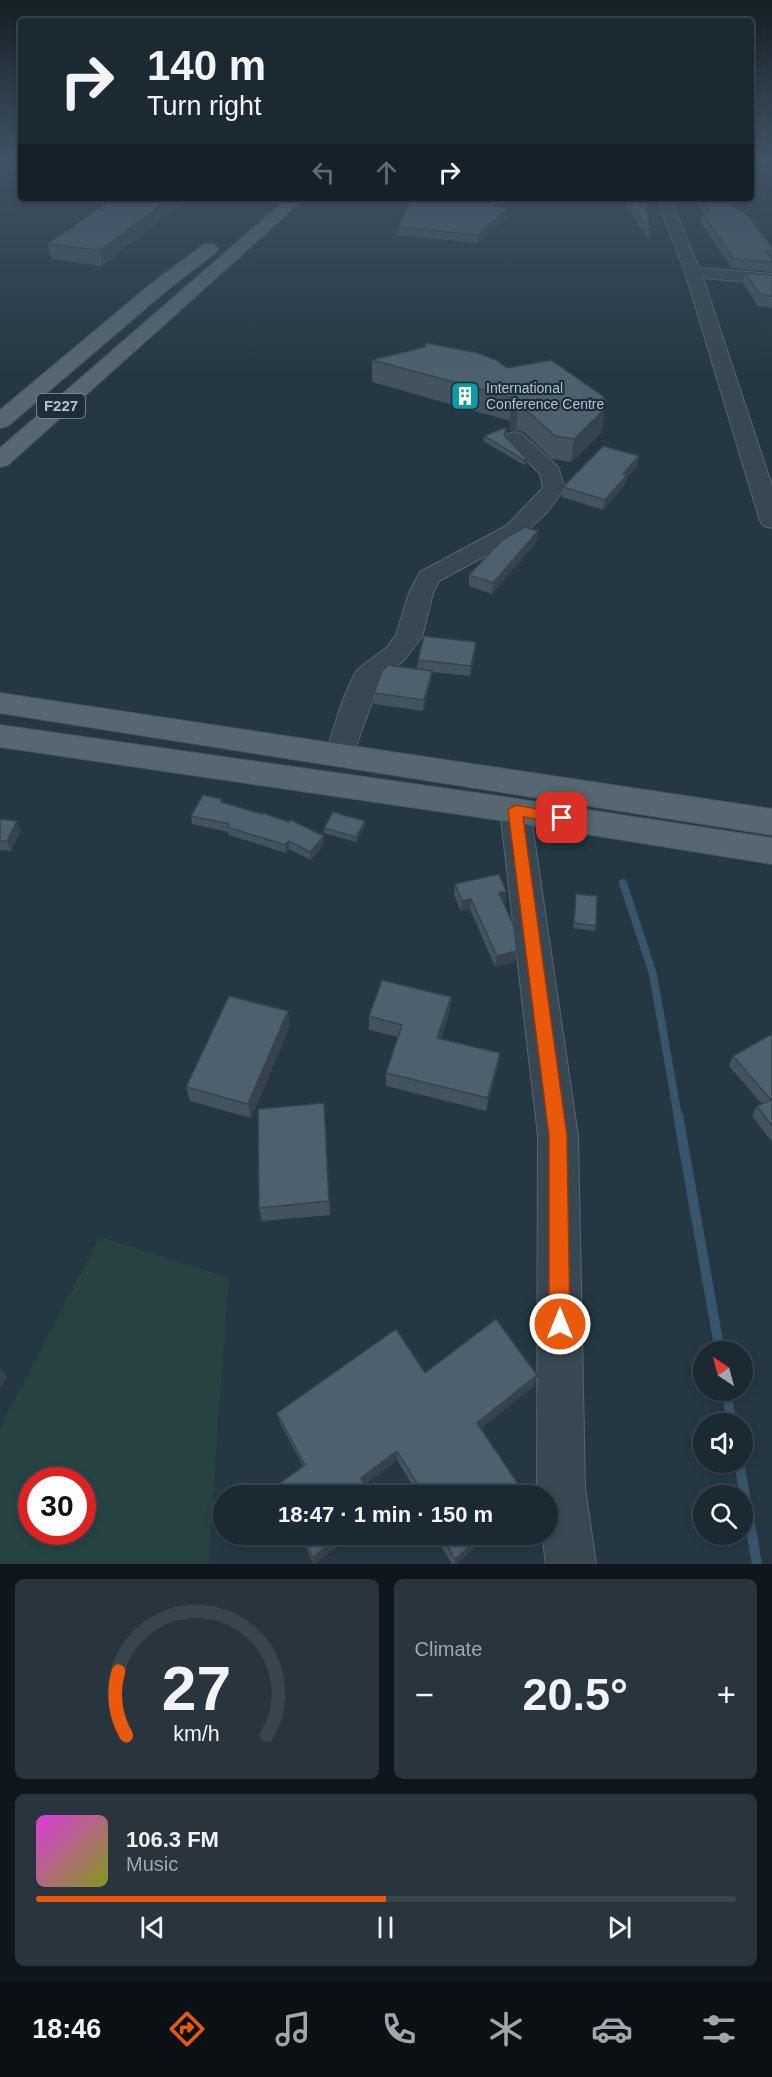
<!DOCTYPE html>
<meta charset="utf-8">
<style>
:root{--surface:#1b2932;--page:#28353e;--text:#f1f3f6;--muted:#a0a6ac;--line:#39454d;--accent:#ea580c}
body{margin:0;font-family:Arial,sans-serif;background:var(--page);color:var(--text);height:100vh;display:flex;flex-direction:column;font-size:22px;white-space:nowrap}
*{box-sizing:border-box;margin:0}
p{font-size:20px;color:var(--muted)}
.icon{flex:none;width:33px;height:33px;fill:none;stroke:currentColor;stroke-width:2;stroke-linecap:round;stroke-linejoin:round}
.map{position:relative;height:1564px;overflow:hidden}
.drawer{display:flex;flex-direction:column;gap:15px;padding:15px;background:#0f171c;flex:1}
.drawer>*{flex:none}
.guide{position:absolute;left:18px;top:18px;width:736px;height:183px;border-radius:6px;box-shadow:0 3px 9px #0003,0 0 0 2px var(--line);background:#1b2932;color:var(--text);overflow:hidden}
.needle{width:39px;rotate:324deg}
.buttons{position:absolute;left:693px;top:1341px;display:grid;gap:12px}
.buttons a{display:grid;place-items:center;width:60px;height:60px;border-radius:50%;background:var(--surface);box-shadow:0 3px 9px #0003,0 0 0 2px var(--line);font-size:30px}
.speed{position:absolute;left:18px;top:1467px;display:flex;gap:12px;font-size:30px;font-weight:700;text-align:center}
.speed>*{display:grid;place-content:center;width:78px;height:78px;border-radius:50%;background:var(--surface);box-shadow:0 3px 9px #0003,0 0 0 2px var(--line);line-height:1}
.speed .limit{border:9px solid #d22;background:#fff;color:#111}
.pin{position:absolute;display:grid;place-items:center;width:51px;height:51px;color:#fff;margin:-26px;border-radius:12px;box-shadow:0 3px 9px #0006}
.me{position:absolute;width:66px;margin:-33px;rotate:0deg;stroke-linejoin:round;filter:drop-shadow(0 0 4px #0008)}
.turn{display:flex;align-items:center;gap:21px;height:126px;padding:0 30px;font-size:27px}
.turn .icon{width:78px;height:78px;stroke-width:2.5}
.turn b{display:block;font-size:42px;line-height:51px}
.lanes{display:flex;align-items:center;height:57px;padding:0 30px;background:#0003;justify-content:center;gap:30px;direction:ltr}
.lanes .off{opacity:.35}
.big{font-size:45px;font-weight:700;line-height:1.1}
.drawer .tile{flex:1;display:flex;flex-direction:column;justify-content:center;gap:9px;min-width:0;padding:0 21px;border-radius:9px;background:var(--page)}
.drawer .dial{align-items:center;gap:0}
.dial svg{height:156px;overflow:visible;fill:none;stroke:var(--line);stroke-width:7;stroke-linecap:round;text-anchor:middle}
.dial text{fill:var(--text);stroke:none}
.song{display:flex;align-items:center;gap:18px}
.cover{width:72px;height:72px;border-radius:9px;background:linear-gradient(135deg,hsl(300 70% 55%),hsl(70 70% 35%))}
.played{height:6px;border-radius:3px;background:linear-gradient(90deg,var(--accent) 50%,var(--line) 50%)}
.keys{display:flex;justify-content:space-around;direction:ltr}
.heat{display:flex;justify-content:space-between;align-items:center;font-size:33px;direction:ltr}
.drawer .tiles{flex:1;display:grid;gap:15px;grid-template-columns:1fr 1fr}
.tile:last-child{grid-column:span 2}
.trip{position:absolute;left:213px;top:1485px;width:345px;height:60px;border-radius:30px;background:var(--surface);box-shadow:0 3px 9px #0003,0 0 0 2px var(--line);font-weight:700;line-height:60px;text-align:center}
.menu{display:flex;height:96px;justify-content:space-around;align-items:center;background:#0b1014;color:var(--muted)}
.menu .icon{width:42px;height:42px}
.menu .on{color:var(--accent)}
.menu b{font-size:27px;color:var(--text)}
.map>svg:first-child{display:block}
</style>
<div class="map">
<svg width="772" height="1564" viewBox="0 0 772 1564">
<rect width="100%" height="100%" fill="#243742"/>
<path fill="#264341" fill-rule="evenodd" d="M100,1237L229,1278L208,1564H0V1428ZM32,1480H82V1532H32Z"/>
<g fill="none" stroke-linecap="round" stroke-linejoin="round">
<path stroke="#37566b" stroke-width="8" d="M623,883L653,974L678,1117"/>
<path stroke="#37566b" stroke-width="10" d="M678,1115L720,1352
M726,1390L732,1424
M739,1462L757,1564"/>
<g stroke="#56656f" stroke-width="2">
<path id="minor" d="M656,198H670L699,268L772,274V284L703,278L772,486V528L764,526L760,521L685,272Z
M515,432L522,434L558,467L565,488L548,511L522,536L439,581L433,593L422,637L404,660L380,680L350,763L340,766L330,763L325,756L342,702L354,675L358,669L386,648L396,635L409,593L420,572L506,526L543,488L540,474L505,438L508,434Z
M515,799L526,802L530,810L578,1136L585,1488L596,1564H546L542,1534H548V1496H537V1488L538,1136L500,810L504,802Z"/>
</g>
<g stroke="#45545e" stroke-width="2">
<path id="major" d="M288,198H305L8,465L0,467V448Z
M209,244L215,245L218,249L215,253L166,291L8,426L0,428V410L152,283L203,245Z
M0,693L772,809V835L0,713Z
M0,725L505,797L772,838V864L505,821L0,747Z"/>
</g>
<use href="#minor" fill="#384852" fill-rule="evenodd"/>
<use href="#major" fill="#566772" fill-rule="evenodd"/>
</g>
<path fill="#42535f" d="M114,198L102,266L51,259L48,244Z
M397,198H504L498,207L508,208L507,216L477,243L397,235L398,227L410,202L397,201Z
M621,198H649V199L648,207H646L650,232L649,240Z
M693,198H728V199H723L772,247V272L732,268L700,222L702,213H703Z
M745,273L772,275V308L758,306L743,284Z
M425,347L602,431L571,462L552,459L524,432L516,430L509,431L510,421L372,382V360Z
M507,432L505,436L527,459V464L524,465L483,441L484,436Z
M639,456L637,466L627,478L625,485L603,510L562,497L563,487Z
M538,531L537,541L492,594L469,586V575Z
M475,653L470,676L432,672L431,681L423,711L374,704V693L417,669L418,660Z
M222,799L223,802L262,814L324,836V844L311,860L289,849L286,853L229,835L228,832L192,824L191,816Z
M0,819L21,830L11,851L0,850Z
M365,826L356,842L324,833V828Z
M455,884L505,902H503L515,962L495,967L470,909L461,911L454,895Z
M576,894L596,926L595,931L573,928Z
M450,1010L441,1039L498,1066L486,1111L386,1086V1073L398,1037L369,1030V1016Z
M290,1026L251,1118L190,1101L186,1087Z
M772,1034V1142L752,1116L757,1106L762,1104L729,1066L733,1056Z
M324,1103L330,1215L262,1221L259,1208Z
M425,1373L534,1386L481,1428L526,1496H412L413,1489L414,1488L397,1460L364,1485L369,1496H279L276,1486L303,1466L280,1423L277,1413Z
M299,1534H347L343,1537L344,1541L314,1564Z
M434,1534H491L456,1564H452Z"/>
<path fill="#36434d" d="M170,198H191L102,266L100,250Z
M500,198H504L494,214V206Z
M508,208L507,216L477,243L478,235Z
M518,407L516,430L509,431L511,409Z
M605,409L602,431L571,462L574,439Z
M639,456L637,466L627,478L625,485L603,510L605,500L623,474Z
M527,459V464L524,465V460Z
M538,531L537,541L492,594L493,583Z
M476,642L475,653L470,676L471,666Z
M432,671L431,681L423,711L424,700Z
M17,821L21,830L11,851L7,841Z
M365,821V826L356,842V837Z
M324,836V844L311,860L310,852Z
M289,841V849L286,853L285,845Z
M506,891L505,902L497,903L499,893Z
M471,899L470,909L461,911L462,901Z
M517,951L515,962L495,967L497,956Z
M451,997L450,1010L437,1051V1038Z
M288,1011L290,1026L251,1118L248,1104Z
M500,1053L498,1066L486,1111L488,1098Z
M1,1369L7,1377L0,1388V1371Z
M537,1375L534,1386L476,1433L477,1423Z
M397,1451V1460L361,1487V1478Z
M341,1534H347L343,1537L344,1541L314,1564L313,1557Z
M484,1534H491L456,1564H454L455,1559Z"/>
<path fill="#4d606e" stroke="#36434d" stroke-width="1.5" d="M114,198H170L100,250L48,244Z
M412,198H500L494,206L508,208L478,235L398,227Z
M627,198H649V199H645L650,232Z
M700,198H721L749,217L772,247V251H765L772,260V262L734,259L702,213L711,212Z
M745,273L772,275V296L760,294Z
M426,343L478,353L496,360L507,368L551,360L603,396L606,402L605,409L574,439L555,436L526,410L518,407L511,409L528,402L372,360L425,347Z
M507,427L504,435L527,459L524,460L484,436Z
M603,446L639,456L623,474L627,475L605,500L563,487Z
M525,527L538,531L493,583L469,575L502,540Z
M424,636L476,642L471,666L418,660Z
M388,665L432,671L424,700L374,693L382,671Z
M203,795L222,799L221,802L262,814L263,813L289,822L291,820L324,836L310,852L289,841L285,845L227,827L229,824L191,816Z
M333,812L365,821L356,837L324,828Z
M0,819L17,821L7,841H0Z
M499,874L506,891L499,893L514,926L517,951L497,956L471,899L462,901L455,884Z
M576,894L597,896L596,926L574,923Z
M382,980L451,997L437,1038L500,1053L488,1098L386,1073L402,1025L369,1016Z
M229,996L288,1011L248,1104L186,1087Z
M772,1034V1126L757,1106L771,1100L733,1056Z
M324,1103L329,1201L259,1208L258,1109Z
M496,1319L537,1375L477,1423L526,1496H417L413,1489L418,1485L397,1451L361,1478L369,1496H281L276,1486L305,1465L277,1413L396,1329L425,1373Z
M301,1534H341L313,1557Z
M440,1534H484L455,1559Z"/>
<linearGradient id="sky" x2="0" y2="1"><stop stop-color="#141e24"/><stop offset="0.42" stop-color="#3f5365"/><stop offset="1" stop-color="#3f5365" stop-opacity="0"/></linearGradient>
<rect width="772" height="375" fill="url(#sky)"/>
<path fill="#ea580c" stroke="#983908" stroke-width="1.5" d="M515,805L562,813L569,818L562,823L523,817L567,1136L570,1324L567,1331L560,1334L552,1331L549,1324V1136L508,810Z"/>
<defs>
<g id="building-square" transform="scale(1.5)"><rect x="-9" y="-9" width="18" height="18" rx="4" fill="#0f9aa8" stroke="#1d2d37"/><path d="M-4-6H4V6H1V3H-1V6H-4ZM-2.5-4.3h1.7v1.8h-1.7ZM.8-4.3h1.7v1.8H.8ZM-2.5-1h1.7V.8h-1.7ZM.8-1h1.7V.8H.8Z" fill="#fff"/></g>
</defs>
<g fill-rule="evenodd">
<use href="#building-square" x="465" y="396"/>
</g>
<g text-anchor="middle" stroke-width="4.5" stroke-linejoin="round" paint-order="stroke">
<g font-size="14" fill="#b5c2cc" stroke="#1d2d37" text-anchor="start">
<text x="486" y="393">International<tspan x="486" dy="16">Conference Centre</tspan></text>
</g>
<rect fill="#1d2d37" stroke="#87959f" stroke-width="1.5" x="37" y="394" width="48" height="24" rx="4.5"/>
<g font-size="15" font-weight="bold" fill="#b5c2cc">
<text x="61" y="411">F227</text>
</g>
</g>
</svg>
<div class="buttons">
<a><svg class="needle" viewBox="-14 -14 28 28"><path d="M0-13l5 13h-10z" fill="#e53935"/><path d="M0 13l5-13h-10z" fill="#a0a6ac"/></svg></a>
<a><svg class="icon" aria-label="sound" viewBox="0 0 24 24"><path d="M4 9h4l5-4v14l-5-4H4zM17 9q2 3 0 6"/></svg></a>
<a><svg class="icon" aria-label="search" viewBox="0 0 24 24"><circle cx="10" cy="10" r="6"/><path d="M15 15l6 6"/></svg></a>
</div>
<div class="speed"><div class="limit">30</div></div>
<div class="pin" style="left:562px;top:818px;background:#d93025"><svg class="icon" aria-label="arrive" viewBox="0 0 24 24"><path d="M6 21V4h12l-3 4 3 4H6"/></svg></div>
<svg class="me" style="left:560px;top:1324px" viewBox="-20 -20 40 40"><circle r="17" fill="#ea580c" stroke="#fff" stroke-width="3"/><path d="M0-11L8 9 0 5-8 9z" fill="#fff"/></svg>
<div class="trip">18:47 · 1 min · 150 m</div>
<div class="guide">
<div class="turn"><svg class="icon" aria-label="right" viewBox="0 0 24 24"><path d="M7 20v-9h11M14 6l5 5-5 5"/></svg><div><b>140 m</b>Turn right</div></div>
<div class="lanes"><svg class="icon off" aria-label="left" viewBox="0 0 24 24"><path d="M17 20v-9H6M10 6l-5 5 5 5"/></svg><svg class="icon off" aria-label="ahead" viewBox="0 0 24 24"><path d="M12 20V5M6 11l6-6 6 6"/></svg><svg class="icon" aria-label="right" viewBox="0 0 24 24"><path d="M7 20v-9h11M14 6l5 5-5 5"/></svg></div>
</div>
</div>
<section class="drawer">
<div class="tiles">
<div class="tile dial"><svg viewBox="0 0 100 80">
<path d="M14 69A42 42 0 1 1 86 69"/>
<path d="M14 69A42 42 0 0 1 10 36" stroke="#ea580c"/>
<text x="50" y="56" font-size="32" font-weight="700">27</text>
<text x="50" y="72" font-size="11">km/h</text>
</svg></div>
<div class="tile"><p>Climate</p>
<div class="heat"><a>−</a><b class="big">20.5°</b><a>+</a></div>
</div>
<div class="tile">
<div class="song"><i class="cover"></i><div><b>106.3 FM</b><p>Music</p></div></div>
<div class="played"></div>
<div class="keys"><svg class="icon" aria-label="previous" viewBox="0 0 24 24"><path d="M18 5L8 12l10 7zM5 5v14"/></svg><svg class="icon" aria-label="pause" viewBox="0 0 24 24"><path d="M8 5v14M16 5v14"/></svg><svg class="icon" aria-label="next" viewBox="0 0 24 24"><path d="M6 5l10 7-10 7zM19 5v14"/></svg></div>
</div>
</div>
</section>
<nav class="menu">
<b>18:46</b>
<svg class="icon on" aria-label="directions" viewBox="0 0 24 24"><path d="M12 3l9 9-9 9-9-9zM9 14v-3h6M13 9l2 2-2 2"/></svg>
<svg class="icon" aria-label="music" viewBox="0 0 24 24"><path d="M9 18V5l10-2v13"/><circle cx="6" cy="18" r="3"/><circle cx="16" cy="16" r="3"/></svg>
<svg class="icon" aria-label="phone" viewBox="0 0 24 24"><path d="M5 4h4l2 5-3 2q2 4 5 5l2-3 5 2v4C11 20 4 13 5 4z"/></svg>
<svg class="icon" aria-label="climate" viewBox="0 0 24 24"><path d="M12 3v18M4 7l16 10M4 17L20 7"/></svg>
<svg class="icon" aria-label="car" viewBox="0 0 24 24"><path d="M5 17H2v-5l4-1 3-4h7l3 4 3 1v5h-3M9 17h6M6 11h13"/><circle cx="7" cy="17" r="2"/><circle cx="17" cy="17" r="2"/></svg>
<svg class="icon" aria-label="filters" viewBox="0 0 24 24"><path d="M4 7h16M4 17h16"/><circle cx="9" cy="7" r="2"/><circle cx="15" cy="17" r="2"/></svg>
</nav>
